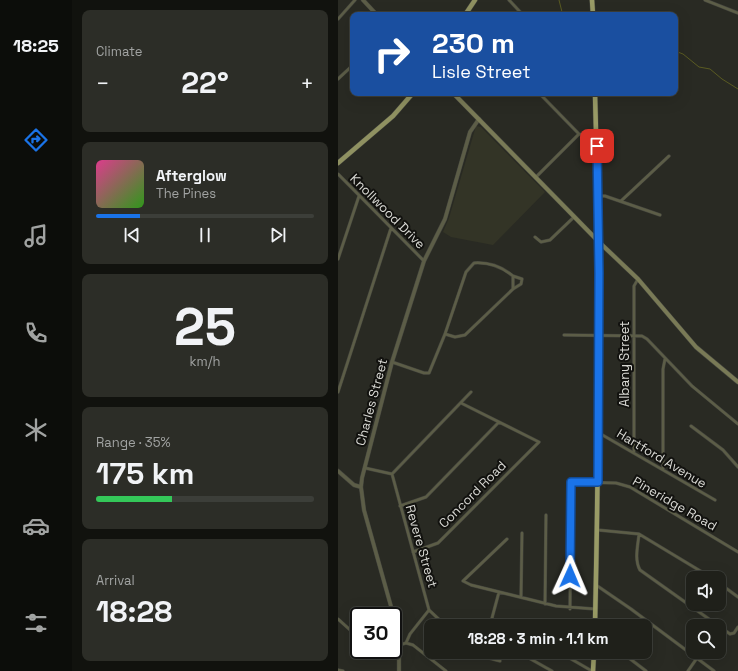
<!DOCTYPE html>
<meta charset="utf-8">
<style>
:root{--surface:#1f201a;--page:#2c2d27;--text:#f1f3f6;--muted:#a1a3a2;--line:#3c3e39;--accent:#1a73e8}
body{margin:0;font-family:"Space Grotesk",sans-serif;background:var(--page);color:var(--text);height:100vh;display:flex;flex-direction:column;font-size:15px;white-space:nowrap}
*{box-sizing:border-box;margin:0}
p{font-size:13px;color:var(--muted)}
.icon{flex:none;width:22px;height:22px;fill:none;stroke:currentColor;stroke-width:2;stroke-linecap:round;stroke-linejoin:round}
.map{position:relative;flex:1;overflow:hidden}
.drawer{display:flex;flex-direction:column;gap:10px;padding:10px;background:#11120e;width:266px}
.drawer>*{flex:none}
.hud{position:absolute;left:12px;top:12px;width:328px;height:84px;border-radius:8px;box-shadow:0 4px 16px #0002,0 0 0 1px var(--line);background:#1a4fa0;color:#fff;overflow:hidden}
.buttons{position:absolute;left:348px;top:571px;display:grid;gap:8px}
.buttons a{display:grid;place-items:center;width:40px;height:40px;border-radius:8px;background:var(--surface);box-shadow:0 4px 16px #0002,0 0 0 1px var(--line);font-size:20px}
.speed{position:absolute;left:12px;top:607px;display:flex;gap:8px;font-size:20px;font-weight:700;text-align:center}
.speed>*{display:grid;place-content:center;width:52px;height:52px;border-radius:50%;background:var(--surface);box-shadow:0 4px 16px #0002,0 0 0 1px var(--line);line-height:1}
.speed .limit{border:2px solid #111;border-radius:6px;background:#fff;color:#111}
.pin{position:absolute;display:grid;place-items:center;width:34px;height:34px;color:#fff;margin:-17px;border-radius:8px;box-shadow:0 2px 6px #0006}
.me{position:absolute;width:44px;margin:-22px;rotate:1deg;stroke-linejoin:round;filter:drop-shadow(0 0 3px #0008)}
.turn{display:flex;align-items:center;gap:14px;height:84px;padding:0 16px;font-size:18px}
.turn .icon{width:52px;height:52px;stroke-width:2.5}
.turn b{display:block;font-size:28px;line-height:34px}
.big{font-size:30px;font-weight:600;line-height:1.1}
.drawer .card{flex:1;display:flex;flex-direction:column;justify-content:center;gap:6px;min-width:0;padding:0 14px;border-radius:8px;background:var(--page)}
.drawer .dial{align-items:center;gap:0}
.dial b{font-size:52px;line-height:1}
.song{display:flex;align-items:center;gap:12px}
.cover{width:48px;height:48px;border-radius:6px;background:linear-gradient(135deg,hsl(330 70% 55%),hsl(110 70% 35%))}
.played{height:4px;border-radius:2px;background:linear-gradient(90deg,var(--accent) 20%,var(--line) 20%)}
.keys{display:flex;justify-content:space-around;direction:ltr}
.heat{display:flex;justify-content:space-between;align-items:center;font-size:22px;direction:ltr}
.charge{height:6px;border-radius:3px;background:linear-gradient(90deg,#34c759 35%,var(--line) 0)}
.trip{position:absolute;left:86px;top:619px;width:228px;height:40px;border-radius:8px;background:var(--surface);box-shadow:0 4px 16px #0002,0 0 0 1px var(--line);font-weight:600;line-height:40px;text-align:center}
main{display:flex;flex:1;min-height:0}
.tab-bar{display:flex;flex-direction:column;width:72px;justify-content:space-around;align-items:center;background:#0c0d0a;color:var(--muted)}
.tab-bar .icon{width:28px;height:28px}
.tab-bar .on{color:var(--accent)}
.tab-bar b{font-size:18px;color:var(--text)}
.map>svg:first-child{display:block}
</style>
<main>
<nav class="tab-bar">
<b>18:25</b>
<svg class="icon on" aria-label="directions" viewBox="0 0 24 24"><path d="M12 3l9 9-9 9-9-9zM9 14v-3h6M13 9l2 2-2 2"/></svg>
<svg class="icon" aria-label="music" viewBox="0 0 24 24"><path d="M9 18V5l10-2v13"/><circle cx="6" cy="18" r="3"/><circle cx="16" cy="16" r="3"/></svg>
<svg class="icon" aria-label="phone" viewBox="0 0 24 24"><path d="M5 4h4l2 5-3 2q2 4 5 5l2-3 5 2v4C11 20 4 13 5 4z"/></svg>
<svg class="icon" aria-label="climate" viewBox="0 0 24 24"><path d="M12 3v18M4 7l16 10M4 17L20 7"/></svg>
<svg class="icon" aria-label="car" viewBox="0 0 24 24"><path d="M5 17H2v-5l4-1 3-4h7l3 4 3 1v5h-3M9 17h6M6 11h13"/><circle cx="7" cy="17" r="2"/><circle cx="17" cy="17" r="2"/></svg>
<svg class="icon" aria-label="filters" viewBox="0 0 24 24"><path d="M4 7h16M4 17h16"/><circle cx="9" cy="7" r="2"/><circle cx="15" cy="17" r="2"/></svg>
</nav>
<section class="drawer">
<div class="card"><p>Climate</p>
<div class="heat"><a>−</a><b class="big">22°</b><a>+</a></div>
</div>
<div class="card">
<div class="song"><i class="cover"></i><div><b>Afterglow</b><p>The Pines</p></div></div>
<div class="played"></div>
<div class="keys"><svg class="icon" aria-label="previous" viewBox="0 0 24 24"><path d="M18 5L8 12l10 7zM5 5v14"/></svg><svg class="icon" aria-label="pause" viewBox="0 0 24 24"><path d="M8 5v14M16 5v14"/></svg><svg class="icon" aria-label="next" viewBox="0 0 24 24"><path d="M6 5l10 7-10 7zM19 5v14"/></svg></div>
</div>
<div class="card dial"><b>25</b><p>km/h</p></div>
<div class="card"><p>Range · 35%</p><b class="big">175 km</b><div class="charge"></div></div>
<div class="card"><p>Arrival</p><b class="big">18:28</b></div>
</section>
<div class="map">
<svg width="400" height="671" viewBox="0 0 400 671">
<rect width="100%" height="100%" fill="#292a23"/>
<path fill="#333426" d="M138,126L143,127L207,192L155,245L113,237L105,232L111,218Z"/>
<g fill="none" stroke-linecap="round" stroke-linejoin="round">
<path stroke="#5a5b22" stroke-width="1" d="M221,0L224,12L227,15
M337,51L345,54L361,67L372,69L384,79L400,89"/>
<g stroke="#45463f" stroke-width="3.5">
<path id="minor" d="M171,0L185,15
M367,0L400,13
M0,19L17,0
M0,79L15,65
M201,93L241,134L258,135
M0,174L86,261
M198,177L241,134
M260,196H267L322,215
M283,201L331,156
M197,237L203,242L212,240L236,217
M0,259L21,196
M136,263C151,262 164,267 175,276V289L127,335L117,337L107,334L128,272Z
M175,276L184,279L183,284L175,289
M226,335L304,336L309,339L354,386L400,424
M54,362L86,373H91L107,334
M0,392L53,228
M353,426L385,450L400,467
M261,433L377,500
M296,451V286L300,279
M27,468L54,474
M325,470V369L327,359
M54,474L91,610L108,626
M54,474L133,392
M62,506L88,497L161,422
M260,530L301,534L374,578
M301,534C300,545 296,560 302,570L392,634L396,633L400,627
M169,539L125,581L133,585L218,606L257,609
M75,552L100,543L201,442L123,403
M381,583L400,597
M258,585L293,609L376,671
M161,592L154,618L156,621L166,626
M183,597L184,533
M207,604L208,515
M232,609L233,482L278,483L292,487L400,552
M0,619L21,638
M68,643L72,634L91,610
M55,647L68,643L75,645L108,671
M35,650L46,652L50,650
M141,652L147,657L162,661
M221,652L254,671
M283,652L308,671
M189,657L214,671
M0,670L5,671
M350,671L359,658"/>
</g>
<g stroke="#45463f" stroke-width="4.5">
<path id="tertiary" d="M25,0L39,15
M0,471L16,485L23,487
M61,671V635L26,510L23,487L24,478L54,362L86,261L107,219L132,132L141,119"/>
</g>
<g stroke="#45463f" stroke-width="5">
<path id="secondary" d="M115,93L261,242L300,279L358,347L400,382"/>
</g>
<g stroke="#45463f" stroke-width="5.5">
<path id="primary" d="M127,15L137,0
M0,163L55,116L75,93"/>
</g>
<g stroke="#45463f" stroke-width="5.5">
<path id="trunk" d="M254,0L255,15
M257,626C261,448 262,271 257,93
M255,671L256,652"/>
</g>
<use href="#minor" stroke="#5c5d47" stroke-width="2.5"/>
<use href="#tertiary" stroke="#5c5d47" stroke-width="3.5"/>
<use href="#secondary" stroke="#797a56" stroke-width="4"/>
<use href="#primary" stroke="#8f9161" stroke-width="4.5"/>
<use href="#trunk" stroke="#999b66" stroke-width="4.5"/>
</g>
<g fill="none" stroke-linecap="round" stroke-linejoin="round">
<g stroke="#114b97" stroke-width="10">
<path id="route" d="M232,576L233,482H260L261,273L259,146"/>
</g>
<use href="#route" stroke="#1a73e8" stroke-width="7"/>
</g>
<g text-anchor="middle" stroke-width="4" stroke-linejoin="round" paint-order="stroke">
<g font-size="13" fill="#d9d9d4" stroke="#12120f">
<text transform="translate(50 211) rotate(45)" y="5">Knollwood Drive</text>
<text transform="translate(286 364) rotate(-90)" y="5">Albany Street</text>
<text transform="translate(33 402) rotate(-75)" y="5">Charles Street</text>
<text transform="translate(324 458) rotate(31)" y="5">Hartford Avenue</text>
<text transform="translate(134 494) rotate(-45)" y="5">Concord Road</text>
<text transform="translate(337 503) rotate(30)" y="5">Pineridge Road</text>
<text transform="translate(84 546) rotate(74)" y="5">Revere Street</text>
</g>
</g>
</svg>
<div class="buttons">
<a><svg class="icon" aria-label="sound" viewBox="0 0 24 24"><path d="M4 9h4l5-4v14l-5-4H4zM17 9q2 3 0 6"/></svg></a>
<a><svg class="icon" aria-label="search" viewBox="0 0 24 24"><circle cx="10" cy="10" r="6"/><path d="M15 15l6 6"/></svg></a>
</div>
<div class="speed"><div class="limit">30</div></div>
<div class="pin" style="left:259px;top:146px;background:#d93025"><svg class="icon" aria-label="arrive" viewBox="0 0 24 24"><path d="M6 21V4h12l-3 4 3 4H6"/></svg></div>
<svg class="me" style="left:232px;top:576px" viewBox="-20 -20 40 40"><path d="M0-17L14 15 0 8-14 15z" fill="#1a73e8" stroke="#fff" stroke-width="4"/></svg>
<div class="trip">18:28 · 3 min · 1.1 km</div>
<div class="hud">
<div class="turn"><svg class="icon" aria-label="right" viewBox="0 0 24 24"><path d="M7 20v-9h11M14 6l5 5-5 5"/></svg><div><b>230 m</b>Lisle Street</div></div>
</div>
</div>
</main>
